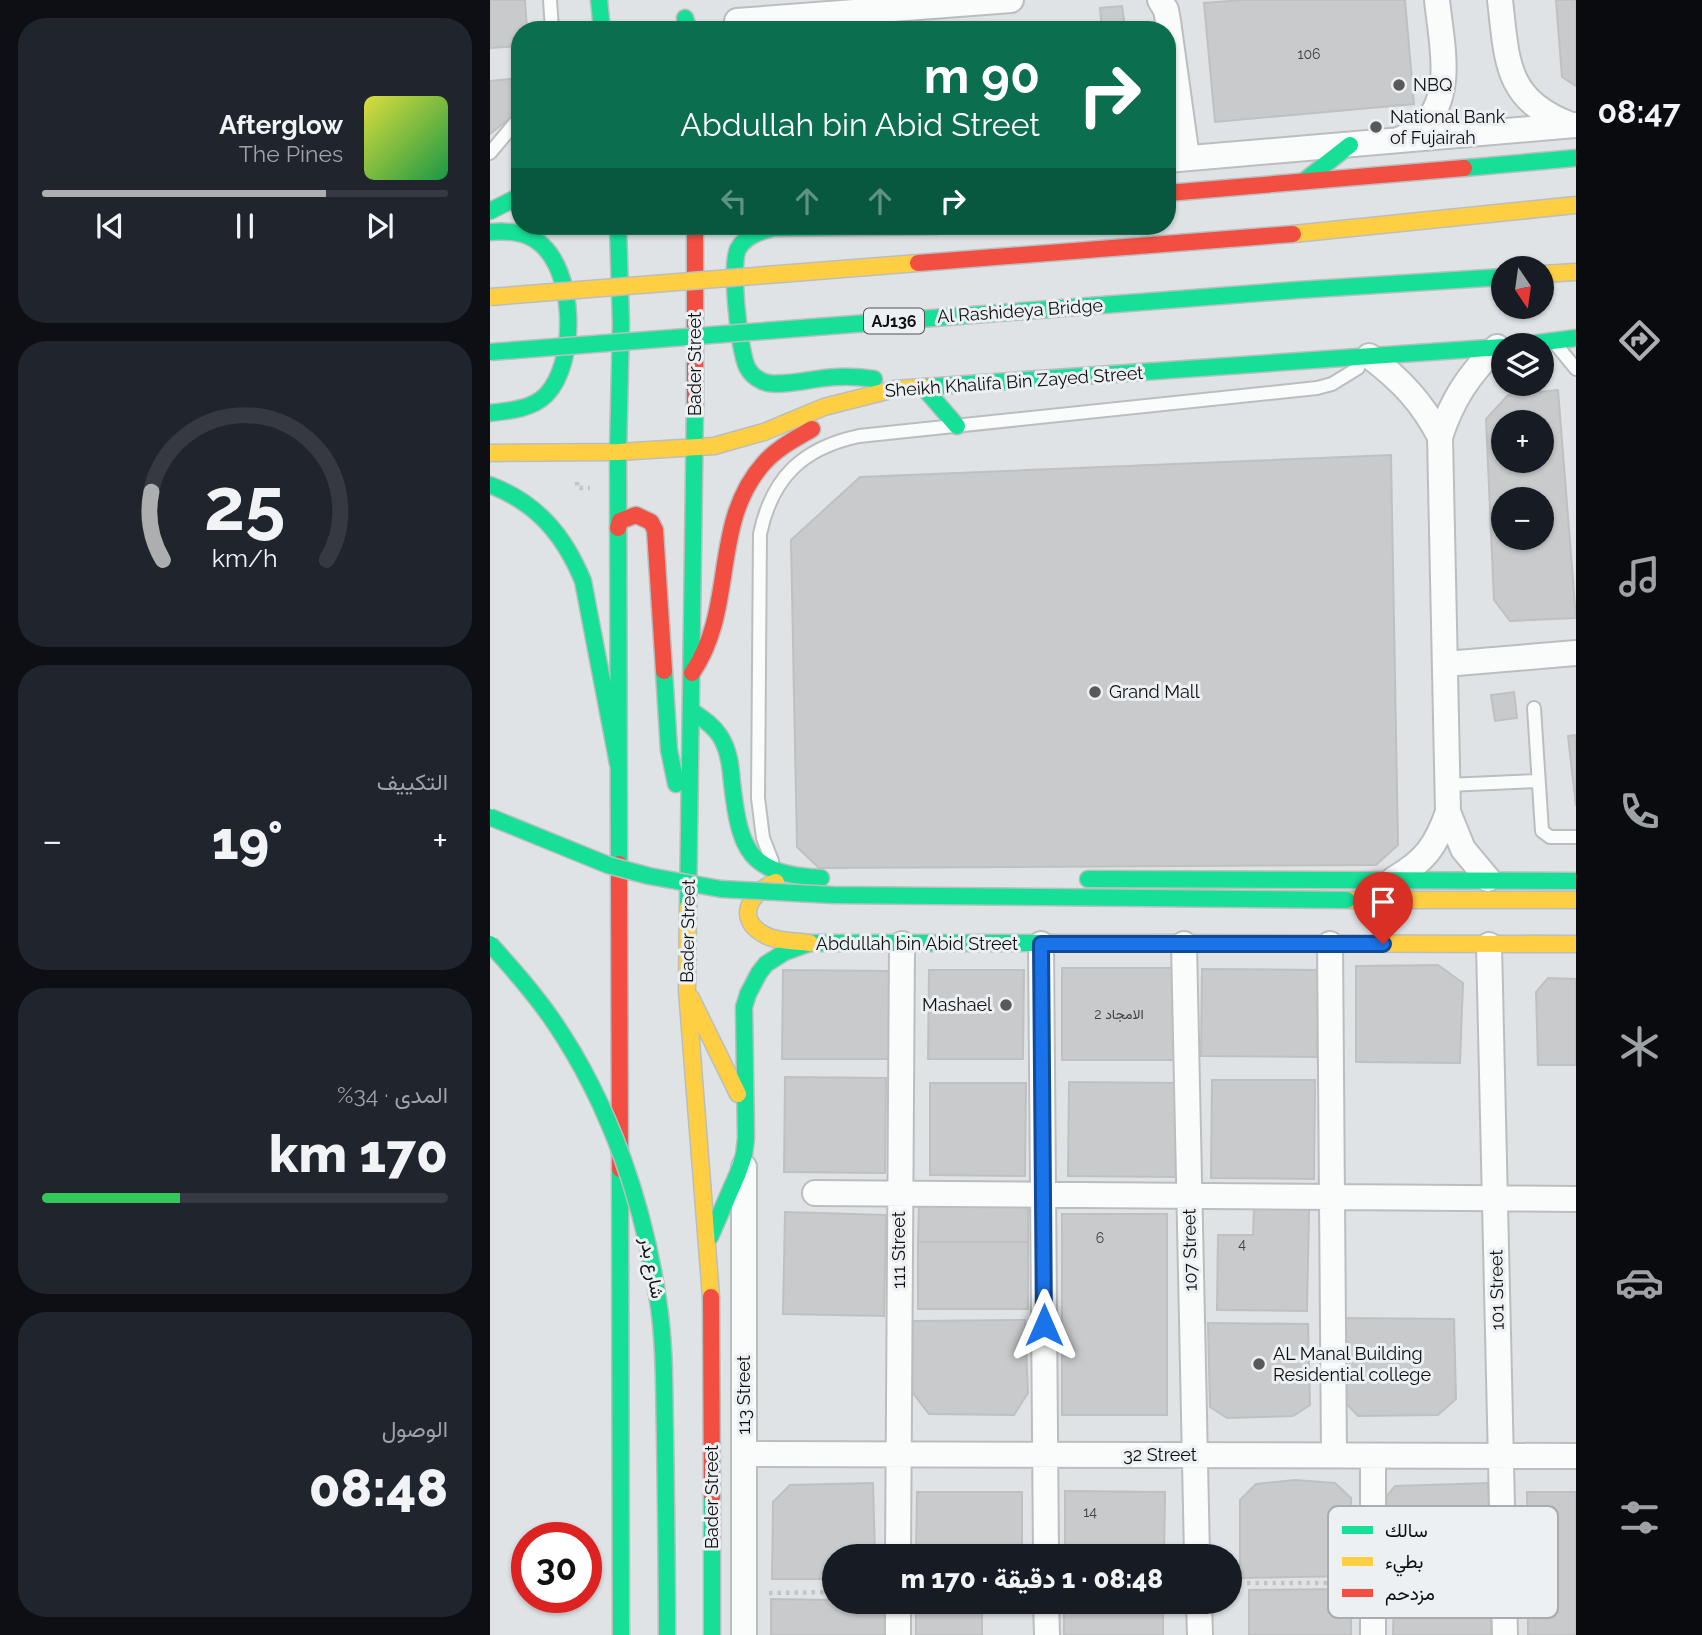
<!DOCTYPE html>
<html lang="ar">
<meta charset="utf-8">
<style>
:root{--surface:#171b24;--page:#20242c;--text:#f1f3f6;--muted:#9ea1a6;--line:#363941;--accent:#acaeb0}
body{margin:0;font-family:Raleway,Vazirmatn,sans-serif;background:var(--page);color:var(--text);direction:rtl;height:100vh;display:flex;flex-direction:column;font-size:26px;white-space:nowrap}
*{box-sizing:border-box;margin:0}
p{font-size:23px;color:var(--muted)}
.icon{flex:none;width:38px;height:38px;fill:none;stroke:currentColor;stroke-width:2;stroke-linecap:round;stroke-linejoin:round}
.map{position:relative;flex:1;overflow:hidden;direction:ltr}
.panel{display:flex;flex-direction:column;gap:18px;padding:18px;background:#0d0f14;width:490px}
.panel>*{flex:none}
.top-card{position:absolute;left:21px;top:21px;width:665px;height:214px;border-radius:28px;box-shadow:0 2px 5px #0004;direction:rtl;background:#0b6e4f;color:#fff;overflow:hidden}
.needle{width:46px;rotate:167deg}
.fabs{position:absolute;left:1001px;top:256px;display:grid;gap:14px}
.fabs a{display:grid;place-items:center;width:63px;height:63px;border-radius:50%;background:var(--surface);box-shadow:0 2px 5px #0004;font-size:35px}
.speed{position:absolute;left:21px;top:1522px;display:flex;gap:14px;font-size:35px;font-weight:700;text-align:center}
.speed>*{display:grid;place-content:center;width:91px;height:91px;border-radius:50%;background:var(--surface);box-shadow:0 2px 5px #0004;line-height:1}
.speed .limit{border:10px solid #d22;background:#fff;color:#111}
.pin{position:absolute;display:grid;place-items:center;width:60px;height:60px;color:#fff;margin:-72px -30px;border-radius:50% 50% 50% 0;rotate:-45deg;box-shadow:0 0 7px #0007}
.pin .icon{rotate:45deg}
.me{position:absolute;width:77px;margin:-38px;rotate:0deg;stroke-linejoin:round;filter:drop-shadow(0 0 5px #0008)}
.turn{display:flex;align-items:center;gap:24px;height:147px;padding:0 21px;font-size:32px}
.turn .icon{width:91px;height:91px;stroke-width:2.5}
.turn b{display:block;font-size:49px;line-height:60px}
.lanes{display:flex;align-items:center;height:66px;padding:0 21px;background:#0003;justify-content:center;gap:35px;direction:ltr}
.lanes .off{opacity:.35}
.big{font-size:52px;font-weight:800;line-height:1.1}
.panel .card{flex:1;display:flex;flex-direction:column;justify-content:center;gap:10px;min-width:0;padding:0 24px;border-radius:28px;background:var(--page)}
.panel .dial{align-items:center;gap:0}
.dial svg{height:182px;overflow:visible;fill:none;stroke:var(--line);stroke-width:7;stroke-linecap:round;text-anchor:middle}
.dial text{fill:var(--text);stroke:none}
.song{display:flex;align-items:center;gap:21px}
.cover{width:84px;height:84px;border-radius:10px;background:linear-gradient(135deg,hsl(60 70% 55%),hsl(140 70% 35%))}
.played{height:7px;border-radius:4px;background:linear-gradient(90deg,var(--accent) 70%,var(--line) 70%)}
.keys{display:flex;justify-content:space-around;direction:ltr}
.heat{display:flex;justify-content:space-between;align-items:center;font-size:38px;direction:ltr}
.charge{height:10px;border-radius:5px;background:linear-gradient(90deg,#34c759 34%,var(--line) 0)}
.trip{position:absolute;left:332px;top:1544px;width:420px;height:70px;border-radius:35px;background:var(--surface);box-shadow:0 2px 5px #0004;font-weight:800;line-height:70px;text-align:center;direction:rtl}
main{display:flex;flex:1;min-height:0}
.tab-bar{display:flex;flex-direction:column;width:126px;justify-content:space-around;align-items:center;background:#090b0e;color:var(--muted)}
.tab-bar .icon{width:49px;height:49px}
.tab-bar .current{color:var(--accent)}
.tab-bar b{font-size:32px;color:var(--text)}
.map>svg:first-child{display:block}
</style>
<main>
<nav class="tab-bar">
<b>08:47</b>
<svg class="icon current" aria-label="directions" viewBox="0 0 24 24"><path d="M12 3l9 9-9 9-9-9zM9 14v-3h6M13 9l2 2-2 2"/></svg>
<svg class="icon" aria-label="music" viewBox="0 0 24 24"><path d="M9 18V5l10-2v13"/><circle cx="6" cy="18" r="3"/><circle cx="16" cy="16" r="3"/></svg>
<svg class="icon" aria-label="phone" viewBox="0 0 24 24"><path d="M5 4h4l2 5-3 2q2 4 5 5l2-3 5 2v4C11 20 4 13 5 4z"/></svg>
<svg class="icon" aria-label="climate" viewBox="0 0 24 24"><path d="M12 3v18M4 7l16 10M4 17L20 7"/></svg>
<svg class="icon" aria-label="car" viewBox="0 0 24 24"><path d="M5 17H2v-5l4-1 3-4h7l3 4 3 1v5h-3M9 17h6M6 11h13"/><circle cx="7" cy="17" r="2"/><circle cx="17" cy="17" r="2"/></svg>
<svg class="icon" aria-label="filters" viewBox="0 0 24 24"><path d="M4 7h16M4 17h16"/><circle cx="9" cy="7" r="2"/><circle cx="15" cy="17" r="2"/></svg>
</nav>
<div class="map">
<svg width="1086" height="1635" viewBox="0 0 1086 1635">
<rect width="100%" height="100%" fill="#e0e3e5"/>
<path fill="#c8cacb" stroke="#bec0c2" stroke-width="2" fill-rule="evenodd" d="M0,0H35L37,30H30V46L0,48Z
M752,0H915L924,104L725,122L714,3Z
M1066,0H1086V86L1072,77Z
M632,6L635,27L612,30L610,8Z
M511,23L512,30H488V26Z
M457,25V30H411Z
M30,78V110L0,134V81Z
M1068,390L1086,618L1020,621L1004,600L996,419L1018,395ZM1013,422H1052V460H1013ZM1013,499H1052V537H1013Z
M901,455L908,845L886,865L329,868L307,847L301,540L370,477Z
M1024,692L1027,718L1005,721L1001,695Z
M1086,735V806L1078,736Z
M948,965L973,983L970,1063L866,1062V966Z
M572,968H686V1060H572Z
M712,969L829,970L827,1057L711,1056Z
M293,970L400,971L399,1059H292Z
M439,970H534L533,1059H438Z
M1058,978L1086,979V1065H1048L1046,992Z
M295,1077L396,1078L395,1173L294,1172Z
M722,1080H825L824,1179L721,1178Z
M579,1082L687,1083L686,1177L578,1176Z
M440,1083H536L535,1176L440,1175Z
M429,1206H538V1242H428Z
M764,1209H819L817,1311L727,1310L728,1235H763Z
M295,1212L396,1215L394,1316L293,1314Z
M572,1214H677V1415H572Z
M428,1242H538V1309H428Z
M854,1318L964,1319L966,1399L948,1415L868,1416L853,1400Z
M535,1320L538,1393L524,1415L439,1414L422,1392L423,1321Z
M718,1323L818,1324L820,1405L803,1416L737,1418L720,1407Z
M805,1480L845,1483L861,1498L862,1576L750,1578V1500L766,1484Z
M383,1483L385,1556H345V1579H282L283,1502L300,1485Z
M998,1483L1000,1522L898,1524L896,1497L905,1486Z
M575,1491L675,1492L674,1556H575Z
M427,1492H532V1556H426Z
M1037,1492H1086V1635H1038Z
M861,1589V1635H759V1590Z
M281,1599L395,1601V1635H281Z
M426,1601H492V1635H426Z
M574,1601H673V1635H574Z
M904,1601H1001V1635H903Z"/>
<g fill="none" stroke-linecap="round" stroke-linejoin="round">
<g stroke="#bbbebf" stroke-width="16">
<path id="lane" d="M60,0L62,30
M0,153L30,117
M1068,347L1086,369
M1044,708L1052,831L1060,837H1086
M957,785L1048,781
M282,861L273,838L268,798L270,534C282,477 313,448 369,436L827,388L842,384L868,368"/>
</g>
<g stroke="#bbbebf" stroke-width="28">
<path id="street" d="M670,0L676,10L678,21L697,158
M1010,0C1017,60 1015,100 1079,124
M247,21L521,0
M908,140C915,137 922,134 928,130C967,100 951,42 947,0
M677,160L1086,125
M879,356C910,379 932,402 950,437
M955,664L1086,653
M904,879C935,861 946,846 958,812
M998,879L973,849L958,812L950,437C962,400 979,374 1007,347
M551,944L556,1556
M694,944L707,1556
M840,944L844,1455
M999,945L1015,1635
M325,1193L1086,1199
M254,1454L1086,1456
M408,1556L412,944
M408,1601V1635
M556,1601L557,1635
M709,1601L710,1635
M254,1635V1167
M883,1635V1456"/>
</g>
<g stroke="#bbbebf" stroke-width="19">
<path id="fast" d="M109,0L112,30
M195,18L199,30
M974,168L1086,158
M814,181L860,145
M0,211L30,196
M128,226L131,324L128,452L129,864
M0,232C16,231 33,231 47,241C86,268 88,362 56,395C42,409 19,411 0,413
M808,290L1013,277
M1033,345L1086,338
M384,379C371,377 359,376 346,377C328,377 287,389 272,381C265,378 260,373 257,367C249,349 240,266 248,249C255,236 270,231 284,228L446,226
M434,387L1013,347
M434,388L467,426
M0,485C47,503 74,535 93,581L128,764
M174,671L179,750L186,784
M202,711C212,718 223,725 230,736C239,750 241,767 242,783C250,851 258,874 331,878
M598,879L1086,881
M198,907L205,405
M130,1169L131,1635
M220,1237L248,1173L254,1155L256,1138L254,1007L258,994L269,973L276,964L295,952L320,943H670
M222,1496V1635"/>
</g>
<g stroke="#bbbebf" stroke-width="19">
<path id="slow" d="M803,234L1086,205
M1052,274L1086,272
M0,453L128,452L224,446L274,432L334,407L405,389L434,387
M286,882C260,892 244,919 275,935C288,942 306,941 320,943
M857,900H1086
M198,907L197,990L221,1297
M670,943L1086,944
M201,998L248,1094"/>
</g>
<g stroke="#bbbebf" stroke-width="19">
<path id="jam" d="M677,193L974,168
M205,226V405
M128,528L130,521L146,515L161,522L165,530L174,671
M202,673C247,608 220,523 274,463C287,448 305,439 322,429
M129,864L130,1169
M221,1297L222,1496"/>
</g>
<path stroke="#c2c3c4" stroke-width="4.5" stroke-dasharray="3.5 5" stroke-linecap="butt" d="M87,482V488H100
M740,1583H857
M279,1593L345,1592
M907,1597H989"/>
<use href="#lane" stroke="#fafbfb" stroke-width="12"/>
<use href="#street" stroke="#fafbfb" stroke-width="24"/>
<use href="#fast" stroke="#16e098" stroke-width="16"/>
<use href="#slow" stroke="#ffcf43" stroke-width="16"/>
<use href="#jam" stroke="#f24e42" stroke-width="16"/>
<g stroke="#bbbebf" stroke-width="19" stroke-linecap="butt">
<path id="fast-bridge" d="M0,352L808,290
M0,817L118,865L159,876L231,889L343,895L857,900
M0,944C23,969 45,994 64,1022C121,1106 155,1207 169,1307C175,1349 174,1392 175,1434C176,1501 177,1568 177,1635"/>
</g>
<g stroke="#bbbebf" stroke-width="19" stroke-linecap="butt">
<path id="slow-bridge" d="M0,297L428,263"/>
</g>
<g stroke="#bbbebf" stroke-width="19" stroke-linecap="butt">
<path id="jam-bridge" d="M428,263L803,234"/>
</g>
<use href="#fast-bridge" stroke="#16e098" stroke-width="16"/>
<use href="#slow-bridge" stroke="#ffcf43" stroke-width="16"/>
<use href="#jam-bridge" stroke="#f24e42" stroke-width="16"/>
</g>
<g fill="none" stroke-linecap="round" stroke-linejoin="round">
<g stroke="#114b97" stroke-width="18">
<path id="route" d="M554,1325L551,944H893"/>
</g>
<use href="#route" stroke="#1a73e8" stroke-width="12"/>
</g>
<g fill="#58595b" stroke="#ecf0f3" stroke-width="2.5">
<circle cx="909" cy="85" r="7"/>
<circle cx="886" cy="127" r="7"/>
<circle cx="605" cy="692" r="7"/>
<circle cx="516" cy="1005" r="7"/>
<circle cx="769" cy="1364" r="7"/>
</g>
<g text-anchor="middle" stroke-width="6" stroke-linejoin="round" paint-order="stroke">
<g font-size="14" fill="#3e4041">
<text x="819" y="59">106</text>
<text x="629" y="1019">الامجاد 2</text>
<text x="610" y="1243">6</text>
<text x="752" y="1249">4</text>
<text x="600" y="1517">14</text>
</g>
<rect fill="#ecf0f3" stroke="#515254" stroke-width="2" x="374" y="308.5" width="60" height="25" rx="5"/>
<g font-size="16" font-weight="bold" fill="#0e0f10">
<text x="404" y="327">AJ136</text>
</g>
<g font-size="18" fill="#0e0f10" stroke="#ecf0f3" text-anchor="start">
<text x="923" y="91">NBQ</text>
<text x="900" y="123">National Bank<tspan x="900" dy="21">of Fujairah</tspan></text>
<text x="619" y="698">Grand Mall</text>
<text x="502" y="1011" text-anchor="end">Mashael</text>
<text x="783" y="1360">AL Manal Building<tspan x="783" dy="21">Residential college</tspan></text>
</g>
<g font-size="18" fill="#0e0f10" stroke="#ecf0f3">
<text transform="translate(530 311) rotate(-4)" y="6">Al Rashideya Bridge</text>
<text transform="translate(205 364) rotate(-90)" y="6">Bader Street</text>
<text transform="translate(524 382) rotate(-4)" y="6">Sheikh Khalifa Bin Zayed Street</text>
<text transform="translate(198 931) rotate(-89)" y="6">Bader Street</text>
<text x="427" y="950">Abdullah bin Abid Street</text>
<text transform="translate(409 1250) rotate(-90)" y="6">111 Street</text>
<text transform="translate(700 1250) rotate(-91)" y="6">107 Street</text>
<text transform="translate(162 1268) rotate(79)" y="6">شارع بدر</text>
<text transform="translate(1007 1290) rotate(-91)" y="6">101 Street</text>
<text transform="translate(254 1395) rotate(-90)" y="6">113 Street</text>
<text x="670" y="1461">32 Street</text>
<text transform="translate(222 1497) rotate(-90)" y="6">Bader Street</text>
</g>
</g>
<rect x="838" y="1506" width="230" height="112" rx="10" fill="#ecf0f3" stroke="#a9acaf" stroke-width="2"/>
<rect x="852" y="1526" width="31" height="8" fill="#16e098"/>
<rect x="852" y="1557" width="31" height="9" fill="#ffcf43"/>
<rect x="852" y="1589" width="31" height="8" fill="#f24e42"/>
<g font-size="19" fill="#0e0f10">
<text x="895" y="1537">سالك</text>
<text x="895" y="1568">بطيء</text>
<text x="895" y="1600">مزدحم</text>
</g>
</svg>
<div class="fabs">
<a><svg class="needle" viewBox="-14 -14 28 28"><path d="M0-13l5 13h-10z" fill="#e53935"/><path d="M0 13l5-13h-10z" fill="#9ea1a6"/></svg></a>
<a><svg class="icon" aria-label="layers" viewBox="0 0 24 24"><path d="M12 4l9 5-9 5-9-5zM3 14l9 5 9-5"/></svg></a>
<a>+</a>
<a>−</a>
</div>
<div class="speed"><div class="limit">30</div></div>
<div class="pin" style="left:893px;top:944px;background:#d93025"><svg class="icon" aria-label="arrive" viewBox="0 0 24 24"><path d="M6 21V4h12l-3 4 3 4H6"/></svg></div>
<svg class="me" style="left:554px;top:1325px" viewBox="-20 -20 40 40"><path d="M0-17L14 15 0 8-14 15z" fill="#1a73e8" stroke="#fff" stroke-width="4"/></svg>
<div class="trip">08:48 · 1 دقيقة · 170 m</div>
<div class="top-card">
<div class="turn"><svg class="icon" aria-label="right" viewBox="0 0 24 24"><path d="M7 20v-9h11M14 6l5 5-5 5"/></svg><div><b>90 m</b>Abdullah bin Abid Street</div></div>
<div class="lanes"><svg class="icon off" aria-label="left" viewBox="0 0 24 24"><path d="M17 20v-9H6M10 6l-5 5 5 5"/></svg><svg class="icon off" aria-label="ahead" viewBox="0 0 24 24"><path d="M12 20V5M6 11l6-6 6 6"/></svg><svg class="icon off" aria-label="ahead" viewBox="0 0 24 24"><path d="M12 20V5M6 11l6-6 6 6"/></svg><svg class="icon" aria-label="right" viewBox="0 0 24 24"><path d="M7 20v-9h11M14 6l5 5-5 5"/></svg></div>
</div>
</div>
<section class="panel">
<div class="card">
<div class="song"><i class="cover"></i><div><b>Afterglow</b><p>The Pines</p></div></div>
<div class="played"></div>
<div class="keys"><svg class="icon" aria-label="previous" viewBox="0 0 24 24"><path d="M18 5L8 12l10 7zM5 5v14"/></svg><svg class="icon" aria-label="pause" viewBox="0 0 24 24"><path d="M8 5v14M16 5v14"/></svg><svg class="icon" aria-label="next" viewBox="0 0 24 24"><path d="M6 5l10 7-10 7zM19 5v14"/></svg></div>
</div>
<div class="card dial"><svg viewBox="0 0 100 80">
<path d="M14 69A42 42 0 1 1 86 69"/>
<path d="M14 69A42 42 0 0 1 9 39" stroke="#acaeb0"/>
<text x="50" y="56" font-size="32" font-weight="700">25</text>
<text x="50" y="72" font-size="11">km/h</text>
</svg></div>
<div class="card"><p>التكييف</p>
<div class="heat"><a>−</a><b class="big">19°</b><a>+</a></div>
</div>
<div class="card"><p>المدى · 34%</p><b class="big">170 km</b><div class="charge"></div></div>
<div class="card"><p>الوصول</p><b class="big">08:48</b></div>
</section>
</main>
